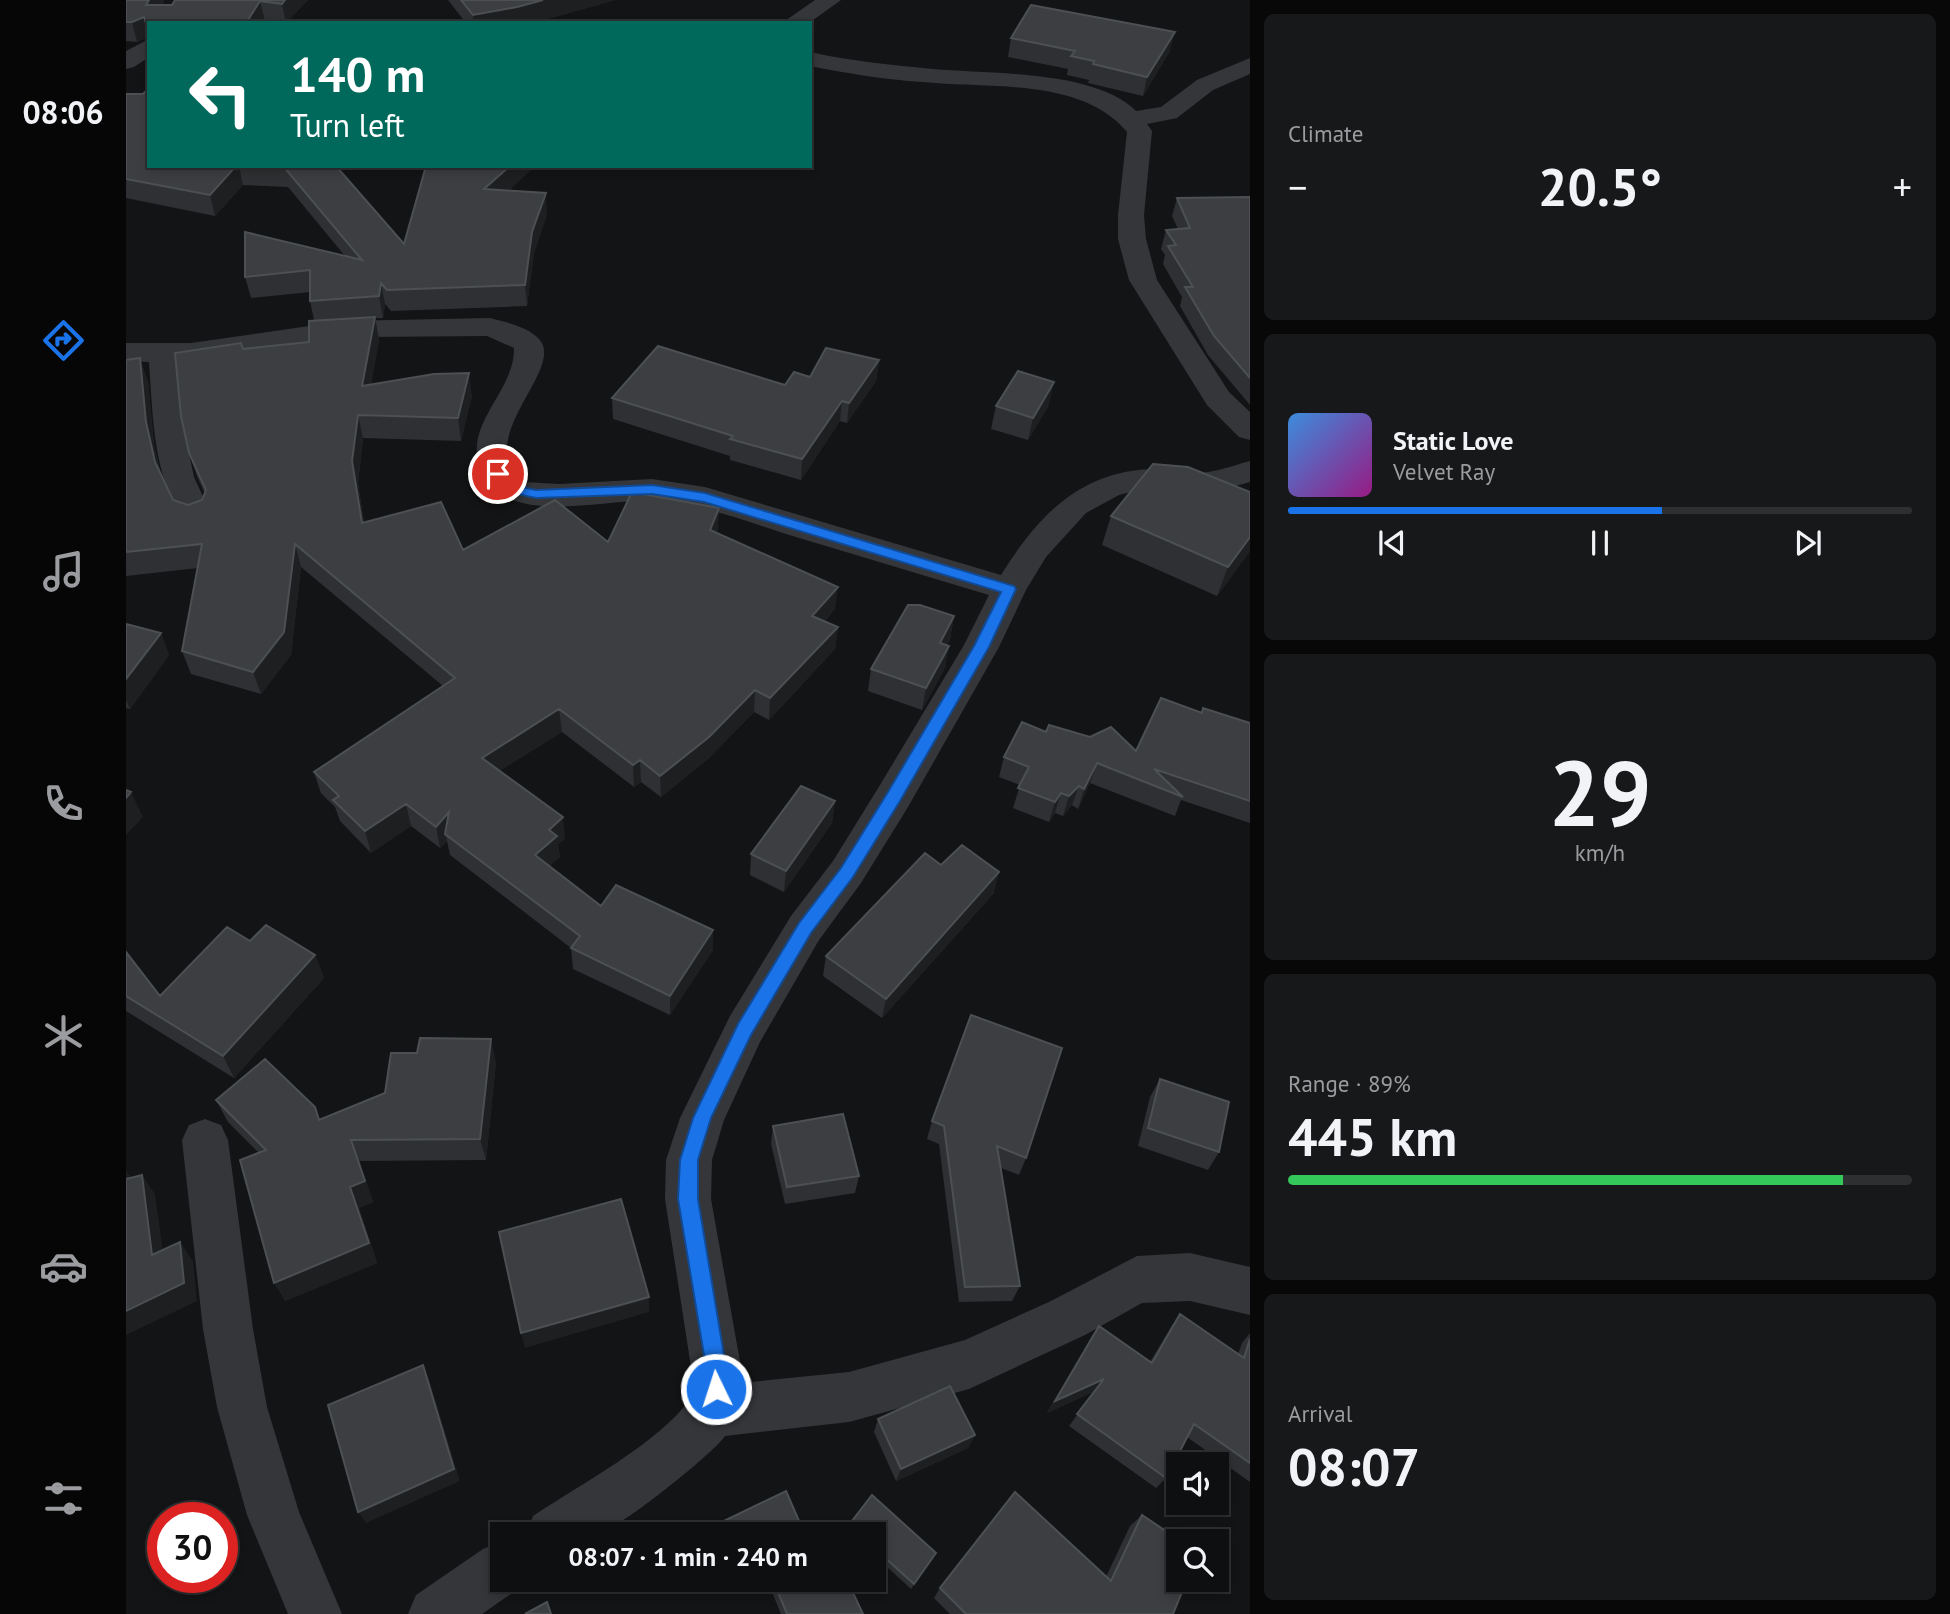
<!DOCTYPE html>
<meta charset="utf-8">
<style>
:root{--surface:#0e0f10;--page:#171819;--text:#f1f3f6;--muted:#9b9c9f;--line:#2e2f30;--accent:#1a73e8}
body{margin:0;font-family:"PT Sans",sans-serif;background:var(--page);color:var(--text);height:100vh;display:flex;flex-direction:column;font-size:26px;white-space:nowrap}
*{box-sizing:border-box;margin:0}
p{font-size:23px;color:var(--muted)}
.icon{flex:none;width:38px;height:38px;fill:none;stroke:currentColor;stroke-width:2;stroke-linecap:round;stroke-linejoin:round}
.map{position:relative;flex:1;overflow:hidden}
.drawer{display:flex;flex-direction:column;gap:14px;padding:14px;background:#080809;width:700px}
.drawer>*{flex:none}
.guide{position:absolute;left:21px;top:21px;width:665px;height:147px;border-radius:0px;box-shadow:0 4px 10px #0003,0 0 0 2px var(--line);background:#00695c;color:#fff;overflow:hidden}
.buttons{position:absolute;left:1040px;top:1452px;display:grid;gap:14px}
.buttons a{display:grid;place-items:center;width:63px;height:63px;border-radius:0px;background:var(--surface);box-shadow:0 4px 10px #0003,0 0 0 2px var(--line);font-size:35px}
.speed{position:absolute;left:21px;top:1502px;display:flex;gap:14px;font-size:35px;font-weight:700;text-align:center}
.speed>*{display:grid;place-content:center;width:91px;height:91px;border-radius:50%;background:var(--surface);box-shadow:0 4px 10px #0003,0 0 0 2px var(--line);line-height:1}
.speed .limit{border:10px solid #d22;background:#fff;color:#111}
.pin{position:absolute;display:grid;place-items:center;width:60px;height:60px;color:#fff;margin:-30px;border:4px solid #fff;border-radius:50%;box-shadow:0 2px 7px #0007}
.me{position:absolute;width:77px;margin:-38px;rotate:356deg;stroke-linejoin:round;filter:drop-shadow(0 0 5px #0008)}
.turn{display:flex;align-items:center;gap:24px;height:147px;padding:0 28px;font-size:32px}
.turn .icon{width:91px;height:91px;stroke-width:2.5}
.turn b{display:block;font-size:49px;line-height:60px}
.big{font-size:52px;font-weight:700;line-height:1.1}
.drawer .card{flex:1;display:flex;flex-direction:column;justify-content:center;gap:10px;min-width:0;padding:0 24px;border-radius:10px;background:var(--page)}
.drawer .dial{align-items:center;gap:0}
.dial b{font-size:91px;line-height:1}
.song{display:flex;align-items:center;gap:21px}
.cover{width:84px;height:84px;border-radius:10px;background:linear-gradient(135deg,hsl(210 70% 55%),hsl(310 70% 35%))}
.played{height:7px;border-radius:4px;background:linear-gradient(90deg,var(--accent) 60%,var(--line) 60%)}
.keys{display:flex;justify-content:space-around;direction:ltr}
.heat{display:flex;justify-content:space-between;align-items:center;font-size:38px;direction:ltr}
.charge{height:10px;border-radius:5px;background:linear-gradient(90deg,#34c759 89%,var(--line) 0)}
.trip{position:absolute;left:364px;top:1522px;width:396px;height:70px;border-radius:0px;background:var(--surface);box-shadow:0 4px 10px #0003,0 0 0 2px var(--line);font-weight:700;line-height:70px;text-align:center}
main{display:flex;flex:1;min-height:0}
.tabs{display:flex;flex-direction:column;width:126px;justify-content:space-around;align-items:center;background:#060606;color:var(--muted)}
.tabs .icon{width:49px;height:49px}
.tabs .on{color:var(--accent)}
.tabs b{font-size:32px;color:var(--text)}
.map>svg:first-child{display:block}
</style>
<main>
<nav class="tabs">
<b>08:06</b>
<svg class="icon on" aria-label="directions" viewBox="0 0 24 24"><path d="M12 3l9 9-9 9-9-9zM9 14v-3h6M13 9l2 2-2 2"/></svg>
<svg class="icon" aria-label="music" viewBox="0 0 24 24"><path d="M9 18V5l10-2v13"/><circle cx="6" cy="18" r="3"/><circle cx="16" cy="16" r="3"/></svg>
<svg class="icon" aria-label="phone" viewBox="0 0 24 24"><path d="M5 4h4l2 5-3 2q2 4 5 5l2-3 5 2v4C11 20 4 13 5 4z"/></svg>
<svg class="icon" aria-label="climate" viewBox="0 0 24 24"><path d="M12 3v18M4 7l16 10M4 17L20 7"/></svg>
<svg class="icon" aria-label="car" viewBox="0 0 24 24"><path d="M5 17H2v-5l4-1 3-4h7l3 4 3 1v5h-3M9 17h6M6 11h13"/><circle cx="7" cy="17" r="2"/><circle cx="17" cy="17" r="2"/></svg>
<svg class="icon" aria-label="filters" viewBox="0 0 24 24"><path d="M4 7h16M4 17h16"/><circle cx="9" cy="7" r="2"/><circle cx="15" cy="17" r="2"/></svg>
</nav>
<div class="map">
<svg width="1124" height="1614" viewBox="0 0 1124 1614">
<rect width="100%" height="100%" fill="#131415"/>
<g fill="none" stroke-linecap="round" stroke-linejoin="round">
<path fill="#34363a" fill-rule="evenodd" d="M689,0H715L683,23H656Z
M23,39V57L8,67L0,69V51Z
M684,52C725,61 766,65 807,69C862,74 970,70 1010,111L1035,107L1071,80L1124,58V74L1087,90L1051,118L1021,124L1026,131L1018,215L1020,239L1031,280L1103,392L1124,412V440L1113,437L1081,405L1003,280L992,239V215L1001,132C958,80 872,88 810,83C773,81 736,76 699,69L684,66Z
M364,318C380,322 402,327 413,339C441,369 343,440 398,482L433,484L526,479L579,487L875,575C908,522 946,478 1012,470C1029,468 1048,473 1066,473C1086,474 1105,466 1124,461V482L1088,492L1067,494L1013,490L993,495L960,513L920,557L900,590L873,647L782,807L735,883L693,940L634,1042L598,1120L586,1160L585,1199L615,1367V1383L723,1372L839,1340L925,1301L1011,1256L1064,1253L1124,1267V1315L1064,1301L1016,1303L959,1335L843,1389L723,1422L599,1436C587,1454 489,1532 470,1535C448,1538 422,1535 400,1535L407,1516C453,1485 533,1443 564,1399L565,1367L539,1199L540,1160L554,1118L604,1016L665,916L707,861L754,785L838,645L863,595C795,575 728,554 660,534C617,520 572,503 527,501C479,498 386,527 358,476C331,427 389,394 388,348L361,336L242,337L194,340L52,361L60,439L68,477L85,514L81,522L69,525L57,522C27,473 27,417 23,362L0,361V343H65L218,321Z
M79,1119L95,1125L102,1140L127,1329L141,1407L173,1512L216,1614H162L121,1515L91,1407L77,1329L56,1140L63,1125Z
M376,1541V1580H398L395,1587L356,1614H282L290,1595L357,1549Z"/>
</g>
<path fill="#2f3033" d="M0,0H38L36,5H46L49,0H182L160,23L139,21L137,23H23V37L11,42L0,41Z
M322,0H489L407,23H340Z
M885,38L1044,51L1017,96L962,83L963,80L941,75L942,69L882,57Z
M0,94L23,166H210L278,244L300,166H409L382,191L421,214L408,253L401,306L265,311L259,304L257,318H249L253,340L245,384L346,396L335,441L237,438L232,483L238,522L337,550L482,542L593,508L591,533L709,609L699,621L712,627L709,649L643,720L628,712L582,759L535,797L515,782L508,787L436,732L373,771L439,839L432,844L434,857L423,866L475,906L587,950L544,1015L447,969L445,948L324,855L321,841L314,848L285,826L245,853L214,821L209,807L195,793L188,772L317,686L175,567L165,655L135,694L65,674L56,651L72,568L0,576V360L22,381L28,445L35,474L47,500L62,505L76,500L79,494L71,476L63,453L117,349L183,342L188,320L184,301V292L125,298L119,277L219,256L162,187L117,185L89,216L0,198Z
M1124,197V405L1082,355L1054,306L1056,297L1037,264L1039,255L1035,249L1040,230L1052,229L1046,216L1051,198Z
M753,360L750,381L721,423L714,421L675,480L604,460V456L487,419L486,398L659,385L684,377Z
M923,405L902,440L865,429L870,406Z
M1124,492V551L1091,596L976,545L985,516Z
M828,616L824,639L821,645L819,668L796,710L742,691L745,669Z
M0,624L35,633L43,655L4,709L0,708Z
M1075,713L1124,723V823L1055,800L1049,816L964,783L952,809L946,805L937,816L929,813L923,822L887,808L894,785L873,777L878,757L920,732L1010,751Z
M709,801L706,823L658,892L624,875L625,854Z
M868,893L756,1018L697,976L700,956Z
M124,941L189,955L198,978L108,1078L0,1011V952L34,996Z
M370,1062L360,1160L233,1161L247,1202L233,1208L251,1263L159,1301L133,1153L102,1122L90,1100L194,1119Z
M1034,1079L1093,1152L1082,1170L1012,1146L1024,1097Z
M806,1121L900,1158L893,1175L875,1168L894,1286L886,1301L833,1302L813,1144L801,1139Z
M647,1126L733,1176L729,1193L659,1204L645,1144Z
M1054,1314L1112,1354L1116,1343L1124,1333V1482L1061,1437L1040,1478L1030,1488L943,1426L969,1391L921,1413L973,1326L1024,1362L1045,1327Z
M752,1419L849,1435L842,1448L770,1481L748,1432Z
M1016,1515L1047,1614H824L808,1598L814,1588L980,1577L1004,1526Z
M723,1525L807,1558L785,1589L747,1554V1535H726L721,1531Z
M641,1580H721L737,1614H655Z"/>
<path fill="#1e1f21" d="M23,0H38L26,23L20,5Z
M159,0H182L160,23L156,4Z
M417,0H489L407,23H348L347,15Z
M134,1L139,21L137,23H120Z
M18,17L23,37L11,42L6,22Z
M1049,32L1044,51L1017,96L1021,77Z
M110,166H113L117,185L89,216L84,195Z
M384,166H409L361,210L358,189Z
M420,193L421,214L408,253L401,306L399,285L406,232Z
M255,283L259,304L257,318L253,296Z
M249,317L253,340L241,409L236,386Z
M14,358L22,381L28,445L37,485L29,462L20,422Z
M753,360L750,381L721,423L723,403Z
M343,373L346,396L335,441L332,418Z
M928,382L923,405L902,440L907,418Z
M716,401L714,421L675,480L676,459Z
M232,415L237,438L232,483L241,546L236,523L226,461Z
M593,508L592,531L583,553L584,530Z
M1124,537V551L1091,596L1102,567Z
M169,544L175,567L165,655L135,694L127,672Z
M712,587L709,609L684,638L686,616Z
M828,616L824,639L810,665L814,643Z
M712,627L709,649L643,720L644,698Z
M35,633L43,655L4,709L0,700V679Z
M823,646L819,668L796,710L800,688Z
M629,690L628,712L582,759L535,797L534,776Z
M433,709L436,732L359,780L356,758Z
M514,760L515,782L508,787L507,765Z
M971,763L964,783L952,809L958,789Z
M953,786L946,805L937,816L943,796Z
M5,792L17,817L0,835V798Z
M935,793L929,813L923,822L929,802Z
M709,801L706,823L658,892L660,871Z
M280,804L285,826L245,853L239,831Z
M323,812L319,834L321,841L314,848L310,827Z
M437,817L439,839L432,844L434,857L412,877L409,855L423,830Z
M873,872L868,893L756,1018L760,999Z
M587,930V950L544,1015V996Z
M189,955L198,978L108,1078L97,1056Z
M365,1039L370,1062L360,1160L354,1139Z
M225,1140L233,1161L247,1202L233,1208L251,1263L159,1301L148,1283L224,1187Z
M0,1171L7,1180L0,1186Z
M16,1175L29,1194L40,1274L26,1255Z
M54,1242L67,1261L71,1301L0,1335V1311Z
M523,1297V1312L399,1348L395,1333Z
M297,1365L303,1379L334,1481L240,1523L232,1512Z
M978,1379L970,1391L921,1413L929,1401Z
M849,1435L842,1448L770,1481L775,1469Z"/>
<path fill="#3c3e41" stroke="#4c5053" stroke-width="2" d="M0,0H23L20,5H46L49,0H159L156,4L134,1L120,23L74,21L72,23H20L18,17L6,22H0Z
M335,0H417L391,7L347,15Z
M905,5L1049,32L1021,77L967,64L968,61L945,56L949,51L885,38Z
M20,91H23V166H110L84,195L0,179V94H17Z
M157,166H210L278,244L300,166H384L358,189L420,193L406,232L399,285L261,290L255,283L253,296L184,301V270L119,277V232L236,260Z
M1124,197V378L1088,336L1059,287H1067L1042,246L1050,245L1040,230L1064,228L1051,198Z
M249,317L236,386L308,374L343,373L332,418L232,415L226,461L236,523L315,502L337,550L429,500L482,542L506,492L593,508L584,530L712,587L686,616L712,627L644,698L629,690L583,737L534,776L514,760L507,765L433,709L356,758L437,817L423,830L431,836L409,855L475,906L490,885L587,930L544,996L445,948L454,936L319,834L323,812L310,827L280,804L239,831L207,800L213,796L188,772L329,678L169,544L158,632L127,672L56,651L76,544L0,552V360L14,358L20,422L29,462L47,500L62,505L76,500L80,490L63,453L55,416L49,353L115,343L117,349L183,342V321Z
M532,346L659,385L668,372L684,377L700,348L753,360L723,403L716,401L676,459L604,439L607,436L486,398Z
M892,371L928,382L907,418L870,406Z
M1027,464L1062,467L1124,492V537L1102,567L985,516Z
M782,605H794L828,616L814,643L823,646L800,688L745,669Z
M0,624L35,633L0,679Z
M1035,698L1076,713L1077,708L1124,723V801L1028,769L1057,797L971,763L958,789L953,786L943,796L935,793L929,802L892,788L903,767L878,757L896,722L920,732L923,725L964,737L985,727L1010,751Z
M675,786L709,801L660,871L625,854Z
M0,790L5,792L0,798Z
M836,845L873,872L760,999L700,956L799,853L815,865Z
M140,925L189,955L97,1056L0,996V952L34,996L101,927L124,941Z
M845,1015L936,1048L900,1158L871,1146L894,1286L839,1287L818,1126L806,1121Z
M294,1038L365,1039L354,1139L225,1140L239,1181L224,1187L243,1243L148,1283L114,1160L140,1150L90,1100L139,1059L189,1107L193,1120L259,1093L265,1053H291Z
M1034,1079L1103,1102L1093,1152L1022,1128Z
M717,1114L733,1176L661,1187L647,1126Z
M16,1175L26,1255L54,1242L58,1283L0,1311V1179Z
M495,1199L523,1297L395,1333L373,1232Z
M1054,1314L1118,1358L1124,1339V1463L1068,1424L1040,1478L951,1414L978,1379L929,1401L973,1326L1026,1363Z
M297,1365L328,1469L232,1512L202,1405Z
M824,1386L849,1435L775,1469L752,1419Z
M660,1491L677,1530L690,1523L696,1535H579L577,1531Z
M889,1492L985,1581L1016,1515L1056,1542H1052V1580H1061L1047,1614H840L814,1588Z
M746,1495L810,1553L788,1584L747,1547V1535H734L723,1525Z
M647,1580H721L737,1614H661Z
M421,1602L425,1614H399Z"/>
<path fill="#1a73e8" stroke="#114b97" stroke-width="2" d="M372,469L391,486L410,490L526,485L579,493L888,586L890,589L863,647L774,801L727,877L685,933L625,1035L585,1118L572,1160V1199L600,1367V1389L597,1396L590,1400L583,1396L580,1389V1367L552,1199L554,1160L567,1118L612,1024L673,923L715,868L762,792L848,646L875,592L578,502L526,494L410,498L382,492L365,474Z"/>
</svg>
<div class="buttons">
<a><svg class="icon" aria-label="sound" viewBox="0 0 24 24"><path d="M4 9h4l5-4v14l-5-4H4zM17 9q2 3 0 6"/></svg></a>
<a><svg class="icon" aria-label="search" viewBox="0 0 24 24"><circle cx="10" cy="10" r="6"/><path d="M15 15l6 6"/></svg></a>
</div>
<div class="speed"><div class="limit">30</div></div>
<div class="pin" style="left:372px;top:474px;background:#d93025"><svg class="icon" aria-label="arrive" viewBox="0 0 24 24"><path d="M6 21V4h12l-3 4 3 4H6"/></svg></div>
<svg class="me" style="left:590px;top:1389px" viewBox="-20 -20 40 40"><circle r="17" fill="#1a73e8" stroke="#fff" stroke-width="3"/><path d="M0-11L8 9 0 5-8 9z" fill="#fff"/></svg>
<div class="trip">08:07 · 1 min · 240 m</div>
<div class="guide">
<div class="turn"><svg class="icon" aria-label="left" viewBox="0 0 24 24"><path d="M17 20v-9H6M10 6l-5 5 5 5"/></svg><div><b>140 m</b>Turn left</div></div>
</div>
</div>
<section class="drawer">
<div class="card"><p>Climate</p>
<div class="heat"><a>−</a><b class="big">20.5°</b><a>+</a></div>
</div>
<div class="card">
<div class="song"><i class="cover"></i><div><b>Static Love</b><p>Velvet Ray</p></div></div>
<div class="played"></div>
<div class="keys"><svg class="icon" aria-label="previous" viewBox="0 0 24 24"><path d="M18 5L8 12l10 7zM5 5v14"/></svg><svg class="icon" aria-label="pause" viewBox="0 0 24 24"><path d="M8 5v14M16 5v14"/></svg><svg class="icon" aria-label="next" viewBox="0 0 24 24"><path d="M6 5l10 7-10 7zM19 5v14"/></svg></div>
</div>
<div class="card dial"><b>29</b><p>km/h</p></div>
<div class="card"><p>Range · 89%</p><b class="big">445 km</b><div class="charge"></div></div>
<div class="card"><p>Arrival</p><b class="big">08:07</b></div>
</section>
</main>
